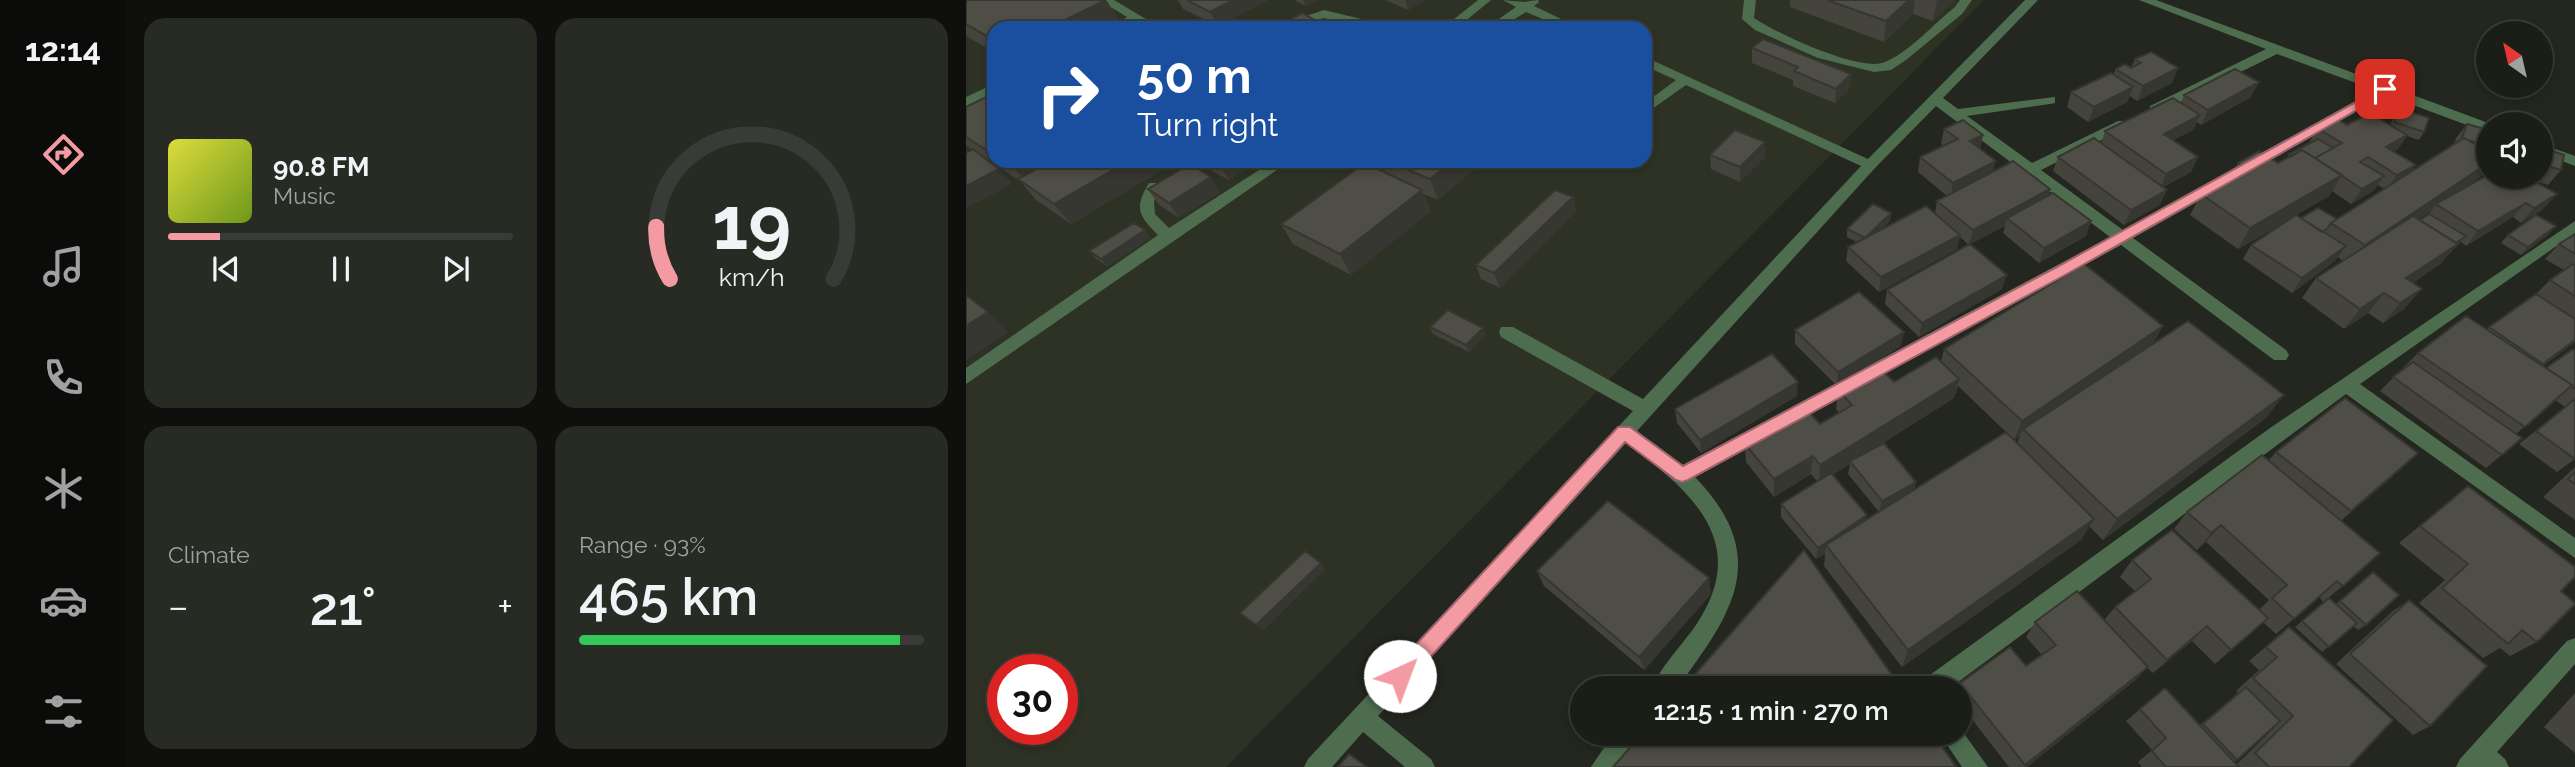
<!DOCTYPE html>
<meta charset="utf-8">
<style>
:root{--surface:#1b1d17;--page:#282a24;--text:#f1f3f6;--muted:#a0a2a1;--line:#393b36;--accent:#f49aa3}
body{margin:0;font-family:Raleway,sans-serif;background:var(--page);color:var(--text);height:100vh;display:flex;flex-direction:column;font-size:26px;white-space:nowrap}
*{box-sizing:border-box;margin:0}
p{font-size:23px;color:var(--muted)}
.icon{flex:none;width:38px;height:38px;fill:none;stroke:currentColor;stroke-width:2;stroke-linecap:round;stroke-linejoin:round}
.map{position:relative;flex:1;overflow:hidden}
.sheet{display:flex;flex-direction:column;gap:18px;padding:18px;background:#0f100d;width:840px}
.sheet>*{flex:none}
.top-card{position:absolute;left:21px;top:21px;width:665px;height:147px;border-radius:21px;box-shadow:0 4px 10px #0003,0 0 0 2px var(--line);background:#1a4fa0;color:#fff;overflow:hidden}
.needle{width:46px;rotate:326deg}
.fabs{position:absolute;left:1510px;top:21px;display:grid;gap:14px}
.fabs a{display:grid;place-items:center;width:77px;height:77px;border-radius:50%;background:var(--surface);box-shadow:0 4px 10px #0003,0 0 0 2px var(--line);font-size:35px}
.speed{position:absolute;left:21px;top:654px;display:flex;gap:14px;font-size:35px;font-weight:700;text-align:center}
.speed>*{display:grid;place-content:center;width:91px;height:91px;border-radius:50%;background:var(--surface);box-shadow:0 4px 10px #0003,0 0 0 2px var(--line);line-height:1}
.speed .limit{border:10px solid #d22;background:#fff;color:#111}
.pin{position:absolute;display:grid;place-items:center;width:60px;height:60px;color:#fff;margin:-30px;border-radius:14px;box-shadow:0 4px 10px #0006}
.me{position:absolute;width:77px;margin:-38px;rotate:43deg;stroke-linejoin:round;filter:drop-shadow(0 0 5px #0008)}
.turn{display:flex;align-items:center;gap:24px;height:147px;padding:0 35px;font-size:32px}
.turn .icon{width:91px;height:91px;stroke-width:2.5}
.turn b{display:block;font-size:49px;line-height:60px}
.big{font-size:52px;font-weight:600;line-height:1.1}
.sheet .card{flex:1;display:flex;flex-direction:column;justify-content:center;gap:10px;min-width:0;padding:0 24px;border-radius:21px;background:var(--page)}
.sheet .dial{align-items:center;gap:0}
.dial svg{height:182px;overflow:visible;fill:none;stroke:var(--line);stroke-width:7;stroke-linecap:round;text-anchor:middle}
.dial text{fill:var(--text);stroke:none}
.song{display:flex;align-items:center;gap:21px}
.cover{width:84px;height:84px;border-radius:10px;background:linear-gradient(135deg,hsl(60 70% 55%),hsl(80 70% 35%))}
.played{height:7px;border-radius:4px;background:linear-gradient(90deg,var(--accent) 15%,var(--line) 15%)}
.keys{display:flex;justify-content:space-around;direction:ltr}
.heat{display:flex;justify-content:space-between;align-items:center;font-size:38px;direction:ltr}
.charge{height:10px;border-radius:5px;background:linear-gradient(90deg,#34c759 93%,var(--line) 0)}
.sheet .tiles{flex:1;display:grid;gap:18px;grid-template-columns:repeat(2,1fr)}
.trip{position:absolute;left:604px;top:676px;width:402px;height:70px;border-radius:35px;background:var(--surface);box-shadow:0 4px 10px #0003,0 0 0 2px var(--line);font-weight:600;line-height:70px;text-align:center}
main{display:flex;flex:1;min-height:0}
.tab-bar{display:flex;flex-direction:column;width:126px;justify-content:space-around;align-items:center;background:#0b0c09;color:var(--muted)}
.tab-bar .icon{width:49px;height:49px}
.tab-bar .selected{color:var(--accent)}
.tab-bar b{font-size:32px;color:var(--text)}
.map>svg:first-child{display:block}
</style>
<main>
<nav class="tab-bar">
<b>12:14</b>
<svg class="icon selected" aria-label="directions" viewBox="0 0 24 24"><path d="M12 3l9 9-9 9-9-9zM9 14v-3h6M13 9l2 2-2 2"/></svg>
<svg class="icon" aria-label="music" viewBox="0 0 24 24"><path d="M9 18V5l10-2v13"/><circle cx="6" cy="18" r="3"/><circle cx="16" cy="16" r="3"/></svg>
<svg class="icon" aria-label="phone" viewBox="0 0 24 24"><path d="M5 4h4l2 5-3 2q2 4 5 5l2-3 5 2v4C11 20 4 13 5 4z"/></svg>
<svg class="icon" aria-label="climate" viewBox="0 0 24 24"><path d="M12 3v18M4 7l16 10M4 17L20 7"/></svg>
<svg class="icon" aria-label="car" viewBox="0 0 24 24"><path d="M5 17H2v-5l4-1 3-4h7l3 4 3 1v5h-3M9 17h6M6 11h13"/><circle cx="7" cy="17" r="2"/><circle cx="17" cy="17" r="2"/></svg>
<svg class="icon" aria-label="filters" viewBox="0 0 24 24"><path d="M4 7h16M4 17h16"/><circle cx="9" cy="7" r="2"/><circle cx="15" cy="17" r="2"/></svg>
</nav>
<section class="sheet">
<div class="tiles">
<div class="card">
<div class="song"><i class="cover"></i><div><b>90.8 FM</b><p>Music</p></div></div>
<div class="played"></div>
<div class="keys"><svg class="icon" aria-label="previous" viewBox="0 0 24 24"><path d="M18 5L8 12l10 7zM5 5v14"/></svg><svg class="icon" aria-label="pause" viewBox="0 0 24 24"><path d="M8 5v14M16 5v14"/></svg><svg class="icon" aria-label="next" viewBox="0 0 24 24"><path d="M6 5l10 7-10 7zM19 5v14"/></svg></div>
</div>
<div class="card dial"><svg viewBox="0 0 100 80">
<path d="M14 69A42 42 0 1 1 86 69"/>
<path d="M14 69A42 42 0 0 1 8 46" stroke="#f49aa3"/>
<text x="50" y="56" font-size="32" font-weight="700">19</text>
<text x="50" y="72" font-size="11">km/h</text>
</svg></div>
<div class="card"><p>Climate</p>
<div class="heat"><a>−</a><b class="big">21°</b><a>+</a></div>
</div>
<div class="card"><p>Range · 93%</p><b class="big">465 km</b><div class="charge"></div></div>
</div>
</section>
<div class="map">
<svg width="1609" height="767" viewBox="0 0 1609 767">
<rect width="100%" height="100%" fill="#24271f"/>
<path fill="#2e3225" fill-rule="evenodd" d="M0,0H1018L260,767H0ZM28,28H679V161H28ZM37,670H96V730H37Z"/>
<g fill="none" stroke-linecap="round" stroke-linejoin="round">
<path fill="#4d6d4e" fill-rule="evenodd" d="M133,0H148L195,28H180L170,22L158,28H143L161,17Z
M512,0H525L491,28H477Z
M537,0L558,2L572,0L573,2L568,6L614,28H598L560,12L534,28H520L550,7Z
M778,0H790L788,18C810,33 894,73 919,62C945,51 966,25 988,8L994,0H1006L996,14L940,60L925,70L908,72L852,58L789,30L776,19Z
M1059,0H1072L977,98L992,109L1089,97V103L1084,104L1001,116L1066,163L1152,121H1162V127L1075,170L1157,230L1409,90L1311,54L1194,112H1184V106L1300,49L1173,0H1190L1525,124H1522V132L1517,131L1420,95L1167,238L1320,350L1323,355L1320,360H1308L1155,245L729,477C806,557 767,613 711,688H686C697,662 721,641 735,617C783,538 720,487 660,443L412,716L465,759L469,767H439L397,732L366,767H338L342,759L667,411L535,337L533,332L535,327H547L677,399L895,166L720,85L679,114V103L710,80L679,66V57L902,159ZM970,106L1144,237L717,465L671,431L909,168Z
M358,10L420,25L422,28H401L358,18L324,28H305Z
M28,84V93L0,106V97Z
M1575,144L1609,156V166L1575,153Z
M307,161H324L0,384V368L192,235C172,215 168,208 183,183H193L195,186L188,201L189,214L203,228Z
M1609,221V233L1394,384L1609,538V558L1380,394L984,688H954L957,680L1304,428Z
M1609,638V664L1531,752L1539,759L1543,767H1490L1494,759L1601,641Z
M994,728L1022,767H996L973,733H994Z
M648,733H673L651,767H625Z"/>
</g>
<path fill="#44433c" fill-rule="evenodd" d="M0,0H140L153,20L138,28H28V52L0,36Z
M212,0H302L252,26L217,9Z
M328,0H351L340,6Z
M420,0H459L442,10Z
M824,0H989L967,21L947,14L918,42L824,7Z
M786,48L885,74L884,88L869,103L827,86V80L786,63Z
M1169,59L1206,83L1171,101L1164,96L1161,102L1122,122L1101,107L1105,92L1147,75L1150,69L1165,68Z
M28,93V161H207L208,163L105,224L70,200L55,182L16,156L33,169L46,184L0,145V107Z
M1218,95L1285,97L1235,125L1231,122L1227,130L1207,140L1232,157L1225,172L1197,187L1194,205L1158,225L1087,171L1092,157L1135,144L1139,131L1215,103Z
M1434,108L1458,132L1453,140L1441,136L1431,150L1428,152L1450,165L1444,172L1488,144L1490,138L1501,124L1522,130V168L1514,177L1499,188L1522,177H1575V147L1595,170L1582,185L1566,180L1577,209L1555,223L1547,217L1500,246L1495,242L1489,247L1474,264L1447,283L1438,309L1417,323L1402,313L1378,329L1336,298L1350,278L1377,261L1372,257L1369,261L1326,293L1277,259L1285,245L1324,219L1272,249L1224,215L1235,194L1264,178L1272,163H1312L1321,159L1323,154L1343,143L1351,128L1381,125H1424L1428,116ZM1412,185L1418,189L1371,219L1335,218L1330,215L1363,196L1366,191L1385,204L1407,191ZM1465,211L1462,215L1454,220L1452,219Z
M978,129L1017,135L1014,149L1028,171L1084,189L1082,196L1125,221L1120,236L1073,263L1037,233L1039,226L1004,244L1036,289L953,337L919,304L921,290L1003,245L994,237L991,249L913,292L880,261L882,247L891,242L881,237V229L925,213L924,221L915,230L969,213L971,201L981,196L952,172L954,157L978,146L975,144Z
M744,155L799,157L774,182L745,169Z
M227,161H291L263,180Z
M407,161H518L472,200L458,194L465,211L385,275L327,244L315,224L411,168Z
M182,189L254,192L213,218L192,204Z
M607,197L610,211L534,288L515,279L510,265Z
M1583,234L1555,255L1535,243L1542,235Z
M1609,234V342L1577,366L1580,368L1609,351V459L1591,472L1553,444L1599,407L1589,400L1550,434L1556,438L1520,468L1414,391L1452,353L1521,329L1570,294L1584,280L1598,270L1579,259L1593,244Z
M185,238L141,266L130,259L123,251Z
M464,327L520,335L503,352L467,334Z
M829,330L935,346L871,386L829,344Z
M1188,344L1300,418L1137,540L1123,526L1115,540L936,667L858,566L859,554L850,559L815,517V504L851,481L845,474L808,497L780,462L779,444L854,424L873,413L870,409L872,390L928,382L975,361L978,349ZM992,386L1040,432L948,490L950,482L909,448L988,398ZM1054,436L1051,443L1048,440ZM884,464L882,474L913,512L900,520L901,515L866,475Z
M831,396L735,453L711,423L709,409Z
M1310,452L1433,471L1375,521L1377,586L1357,602L1353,597L1310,634L1297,622L1249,664L1226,641L1187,673L1181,668L1168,681L1061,767H1043L994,704V688H992L994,683L1060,666L1076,655L1060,637L1069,622L1138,620L1149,607L1169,591L1154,577L1166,560L1293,610L1303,600L1240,542L1231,550L1208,529L1221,512L1303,460Z
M1609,467V520L1577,497Z
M1502,486L1595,591L1571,642L1544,656L1534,648L1517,658L1453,603L1479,580L1433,543Z
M571,571L745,594L678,670L578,586Z
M1407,572L1400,625L1392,630L1387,626L1356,652L1329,627L1363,598L1370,604Z
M1443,600L1464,726L1447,735L1370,664L1427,611Z
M1323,627L1383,767H1274L1271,764L1308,728L1307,727L1268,762L1273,767H1176L1172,762L1186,750L1160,721L1174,709L1234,725L1272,693L1270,691L1293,670L1283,661Z
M1609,693V753L1578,727Z"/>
<path fill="#373731" d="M140,0L153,20L138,28H82Z
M267,0H302L252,26L244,12Z
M337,0H351L340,6Z
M439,0H459L442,10Z
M943,0H949L947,14L918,42L920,21Z
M971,0H989L967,21Z
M1212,68L1206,83L1171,101L1177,86Z
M885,74L884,88L869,103L870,89Z
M1293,82L1285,97L1235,125L1242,110Z
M1167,87L1161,102L1122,122L1128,107Z
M1234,115L1227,130L1191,148L1198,134Z
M1017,135L1013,150L1004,141Z
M1441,135L1431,150L1410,162L1420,147Z
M799,142V157L774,182V167Z
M1232,157L1225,172L1194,189L1200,174Z
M64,161H119L65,188L49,169Z
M162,161H207L208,163L105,224L88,204Z
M251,161H291L263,180Z
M486,161H518L472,200L464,179Z
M1030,161L1026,176L984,198L987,183Z
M1522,163V168L1514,177L1472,206L1470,204L1465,211L1384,265L1399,245Z
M1450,165L1439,180L1420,190L1431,175Z
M33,169L46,184L0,208V186Z
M1376,175L1363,196L1272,249L1284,228Z
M1418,176L1407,191L1385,204L1396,189Z
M245,177L254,192L213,218L203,203Z
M1084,189L1079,203L1041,218L1039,226L1003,245L1007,230Z
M456,190L465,211L385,275L374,254Z
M1201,190L1194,205L1158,225L1165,210Z
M1591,194L1577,209L1555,223L1568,208Z
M607,197L610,211L534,288L528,273Z
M1560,203L1547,217L1500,246L1512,231Z
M925,213L924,221L898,246L899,238Z
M1125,221L1120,236L1073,263L1078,248Z
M1590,226L1583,234L1555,255L1562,247Z
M179,230L185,238L141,266L135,259Z
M994,235L991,249L913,292L915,277Z
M1500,236L1474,264L1423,299L1440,278Z
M1380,246L1369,261L1326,293L1336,278Z
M1041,275L1036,289L953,337L956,323Z
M1456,289L1438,309L1417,323L1434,303Z
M1418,293L1402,313L1378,329L1394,309Z
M22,312L43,332L0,360V326Z
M1197,326L1186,346L1057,429L1054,436L1048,440L1056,421Z
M517,328L520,335L503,352L500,345Z
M938,332L935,346L871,386L872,372Z
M1609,340V342L1562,378L1577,364Z
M993,379L988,398L885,463L884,461V464L853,483L854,465Z
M832,382L831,396L735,453L734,440Z
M1318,395L1300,418L1137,540L1151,519Z
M1452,453L1433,471L1366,528L1385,511Z
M847,456L845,474L808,497V479Z
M950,482L947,494L913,513L916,501Z
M901,515L899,527L860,545L859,554L850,559L852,548Z
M1128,519L1115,540L936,667L942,650Z
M1255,525L1240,542L1231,550L1245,533Z
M355,563L360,569L297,631L290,625Z
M743,578L745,594L678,670L673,657Z
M1241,626L1226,641L1187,673L1201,660Z
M1182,667L1168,681L1061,767H1058Z"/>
<path fill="#4f4e46" stroke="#373731" stroke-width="2" d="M3,0H140L82,28H28V40L0,24V1Z
M221,0H267L244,12Z
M861,0H943L920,21Z
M336,13L363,28H308Z
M160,25L166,28H154Z
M797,39L885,74L870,89L828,71L832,67L786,48Z
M1185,52L1212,68L1177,86L1150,69L1159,64L1165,68L1175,63L1169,59Z
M1269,69L1293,82L1242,110L1218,95Z
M1145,73L1167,87L1128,107L1105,92Z
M28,93V155L0,137V107Z
M1207,98L1234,115L1198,134L1232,157L1200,174L1139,131Z
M1434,108L1463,118L1458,132L1428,122Z
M1404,113L1441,135L1420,147L1450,165L1431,175L1402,157L1394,162L1418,176L1396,189L1349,158L1376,143L1351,128L1370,118L1381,125Z
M997,120L1017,135L1004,141L1030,161L987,183L954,157L992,139L978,129Z
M1501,124L1522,130V147L1496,138Z
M769,130L799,142L774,167L744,155Z
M1128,138L1201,190L1165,210L1092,157Z
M1498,138L1522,152V163L1399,245L1365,223Z
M1352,139L1367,148L1349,158L1336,150L1326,156L1323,154Z
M1575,147L1598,155L1595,170L1575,164Z
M7,149L33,169L0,186V153Z
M1336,150L1376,175L1284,228L1235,194L1281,169L1272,163L1293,151L1312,163Z
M37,161H64L49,169Z
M85,161H162L88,204L52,179Z
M421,161H486L464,179Z
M1047,161L1084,189L1007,230L971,201Z
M399,163L456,190L374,254L315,224Z
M224,164L245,177L203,203L182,189Z
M1522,175V177H1561L1591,194L1568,208L1560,203L1512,231L1470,204Z
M589,190L607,197L528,273L510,265Z
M1087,193L1125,221L1078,248L1041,218Z
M907,204L925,213L899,238L881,229Z
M960,206L994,235L915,277L882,247Z
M1352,208L1371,219L1365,223L1361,229L1356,232L1335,218Z
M1463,214L1500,236L1490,243L1454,220Z
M1330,215L1380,246L1336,278L1285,245Z
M1570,215L1590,226L1562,247L1542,235Z
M1447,216L1492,244L1440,278L1456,289L1434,303L1418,293L1394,309L1350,278Z
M168,223L179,230L135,259L123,251Z
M1609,234V254L1593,244Z
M1004,244L1041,275L956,323L921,290Z
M1118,264L1197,326L1056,421L978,349Z
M1607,264L1609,265V296L1584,280Z
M893,292L938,332L872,372L829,330Z
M1570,294L1609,319V340L1577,364L1523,327Z
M0,295L22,312L0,326Z
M482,310L517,328L500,345L464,327Z
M1500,316L1606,385L1559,427L1452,353Z
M1222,321L1318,395L1151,519L1057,429Z
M1607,349L1609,351V389L1605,386L1606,385L1580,368Z
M806,354L832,382L734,440L709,409Z
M970,357L993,379L854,465L847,456L808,479L779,444L839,408L854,424L886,405L872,390L912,366L928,382Z
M1447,362L1556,438L1536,455L1427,377Z
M1379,398L1452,453L1385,511L1310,452Z
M1609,399V459L1570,431Z
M1040,432L1128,519L942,650L860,545Z
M918,443L950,482L916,501L884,461Z
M1296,455L1414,553L1377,586L1371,581L1328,619L1306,598L1321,585L1255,525L1245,533L1221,512Z
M1609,472V484L1602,479Z
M865,473L901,515L852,548L815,504Z
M1502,486L1609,567V577L1595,591L1609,603V604L1571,642L1556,630L1542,644L1476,588L1502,564L1454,526Z
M642,501L743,578L673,657L571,571Z
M1206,530L1302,618L1265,650L1241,626L1201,660L1149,607L1185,579L1166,560Z
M838,550L935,688H717Z
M339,551L355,563L290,625L274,613Z
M1407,572L1433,595L1400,625L1374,601Z
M1111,591L1182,667L1059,765L994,683L1044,647L1060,666L1090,645L1069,622Z
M1363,598L1391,623L1363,647L1336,621Z
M1443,600L1521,666L1464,726L1384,654Z
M1323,627L1427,720L1383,767H1303L1289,753L1327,716L1287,678L1311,657L1300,647Z
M1280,687L1314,721L1271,760L1237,724Z
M1199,688L1273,767H1200L1186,751L1200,738L1174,709Z
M677,733H967L990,767H647Z
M383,754L401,767H372Z"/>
<path fill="#f49aa3" stroke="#9f646a" stroke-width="2" d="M1419,86L1423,87V92L1099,275L722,480L716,482L710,480L659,442L441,683L434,686L427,683L424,676L427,669L652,427H664L717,466L1089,268Z"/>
</svg>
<div class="fabs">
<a><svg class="needle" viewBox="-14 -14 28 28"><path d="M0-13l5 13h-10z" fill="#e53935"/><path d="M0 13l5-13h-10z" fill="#a0a2a1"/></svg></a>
<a><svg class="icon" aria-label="sound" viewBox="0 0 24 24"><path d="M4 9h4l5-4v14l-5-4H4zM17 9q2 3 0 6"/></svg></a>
</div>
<div class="speed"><div class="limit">30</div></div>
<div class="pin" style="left:1419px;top:89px;background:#d93025"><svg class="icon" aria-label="arrive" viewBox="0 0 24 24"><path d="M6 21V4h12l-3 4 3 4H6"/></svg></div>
<svg class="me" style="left:434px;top:676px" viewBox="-20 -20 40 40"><circle r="19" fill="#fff"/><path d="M0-13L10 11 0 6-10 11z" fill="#f49aa3"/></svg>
<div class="trip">12:15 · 1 min · 270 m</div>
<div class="top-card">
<div class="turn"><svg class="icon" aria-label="right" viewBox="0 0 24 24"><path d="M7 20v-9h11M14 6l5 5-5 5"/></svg><div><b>50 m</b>Turn right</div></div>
</div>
</div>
</main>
